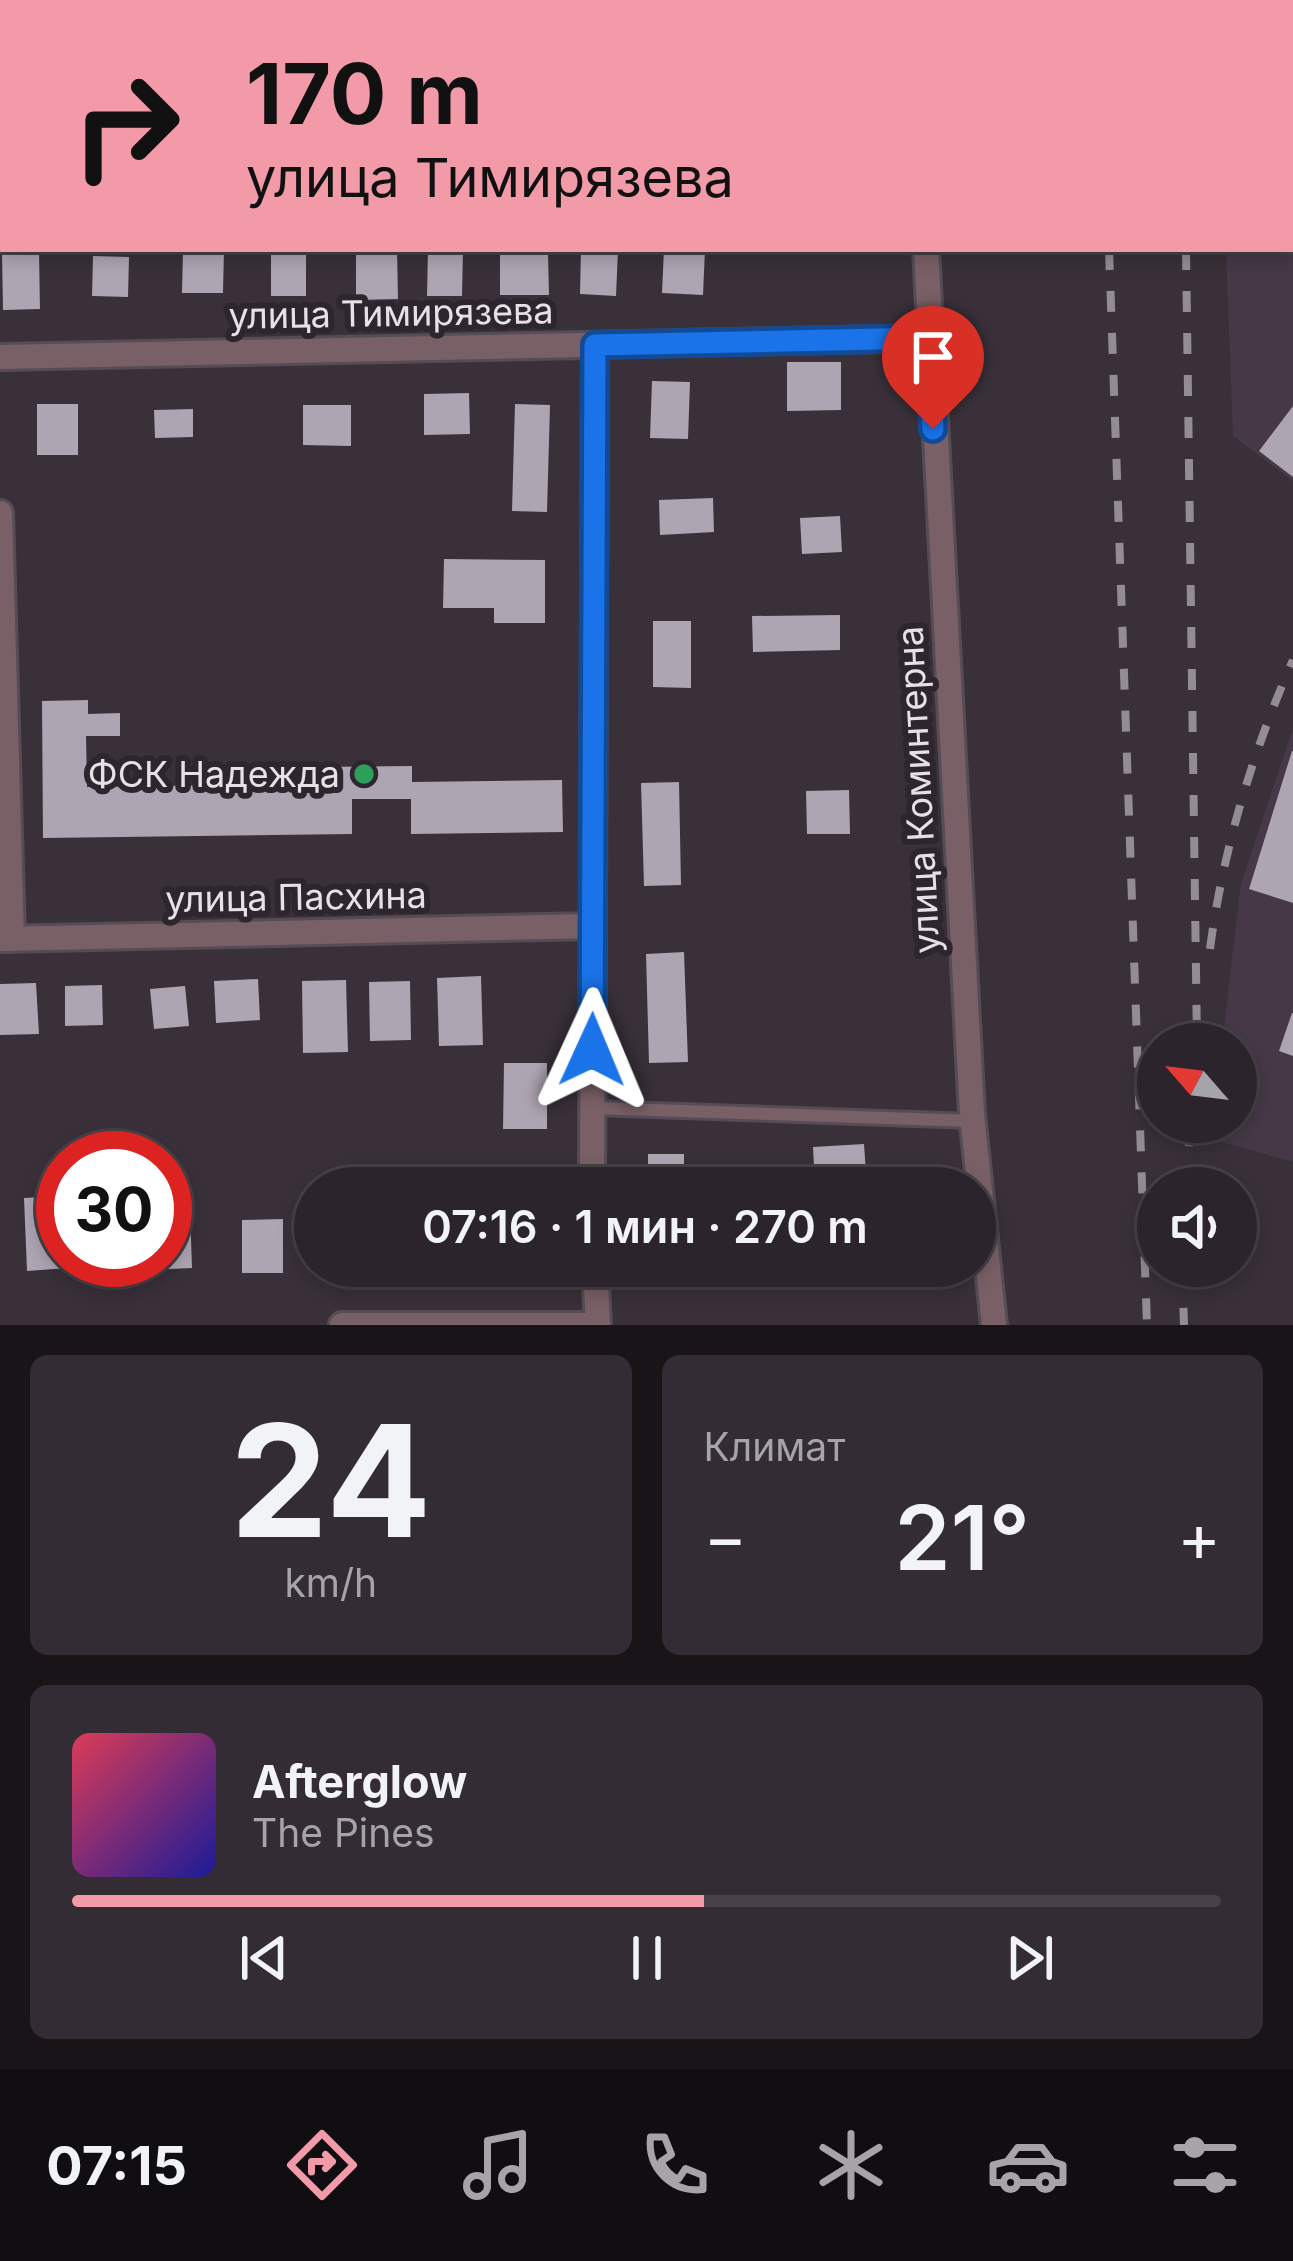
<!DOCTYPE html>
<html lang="ru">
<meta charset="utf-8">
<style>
:root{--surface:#2b242c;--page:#332c34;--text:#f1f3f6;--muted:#a6a4a9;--line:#474148;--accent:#f39aa9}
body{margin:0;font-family:Inter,sans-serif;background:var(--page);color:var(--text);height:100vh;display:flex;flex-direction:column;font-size:45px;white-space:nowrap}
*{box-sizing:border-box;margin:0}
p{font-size:39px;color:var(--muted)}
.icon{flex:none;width:66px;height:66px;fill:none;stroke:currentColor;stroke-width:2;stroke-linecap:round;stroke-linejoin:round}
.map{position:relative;height:1325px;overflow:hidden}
.details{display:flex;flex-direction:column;gap:30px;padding:30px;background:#181418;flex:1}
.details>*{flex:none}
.banner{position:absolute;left:0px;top:0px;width:1293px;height:252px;box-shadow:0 6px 18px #0003,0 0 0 3px var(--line);background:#f39aa9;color:#111;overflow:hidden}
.needle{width:78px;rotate:298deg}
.buttons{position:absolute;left:1137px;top:1023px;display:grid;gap:24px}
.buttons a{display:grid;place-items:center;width:120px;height:120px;border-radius:50%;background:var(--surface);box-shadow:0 6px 18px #0003,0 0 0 3px var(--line);font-size:60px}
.speed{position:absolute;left:36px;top:1131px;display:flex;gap:24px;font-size:60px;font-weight:700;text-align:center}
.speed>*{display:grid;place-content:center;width:156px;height:156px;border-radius:50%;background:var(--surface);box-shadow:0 6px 18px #0003,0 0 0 3px var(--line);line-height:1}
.speed .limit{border:18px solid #d22;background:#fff;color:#111}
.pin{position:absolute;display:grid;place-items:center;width:102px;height:102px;color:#fff;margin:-123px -51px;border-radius:50% 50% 50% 0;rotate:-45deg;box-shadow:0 0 12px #0007}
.pin .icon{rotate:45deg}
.me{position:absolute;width:132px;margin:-66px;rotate:1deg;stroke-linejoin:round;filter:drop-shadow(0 0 9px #0008)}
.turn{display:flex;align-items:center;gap:42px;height:252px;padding:0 48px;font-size:54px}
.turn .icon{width:156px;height:156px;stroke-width:2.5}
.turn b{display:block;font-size:84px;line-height:102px}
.big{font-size:90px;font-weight:600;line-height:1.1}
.details .widget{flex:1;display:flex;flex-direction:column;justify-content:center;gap:18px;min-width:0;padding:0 42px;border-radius:18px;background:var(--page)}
.details .dial{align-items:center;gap:0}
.dial b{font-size:156px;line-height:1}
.song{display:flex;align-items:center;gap:36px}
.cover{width:144px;height:144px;border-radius:18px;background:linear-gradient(135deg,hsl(350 70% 55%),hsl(240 70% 35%))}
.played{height:12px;border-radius:6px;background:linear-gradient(90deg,var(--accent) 55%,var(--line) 55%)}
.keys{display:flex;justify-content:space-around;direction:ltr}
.heat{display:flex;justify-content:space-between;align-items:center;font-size:66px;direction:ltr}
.details .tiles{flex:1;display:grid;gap:30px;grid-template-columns:1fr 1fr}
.widget:last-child{grid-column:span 2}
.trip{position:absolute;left:294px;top:1167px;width:702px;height:120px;border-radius:60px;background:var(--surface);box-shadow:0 6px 18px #0003,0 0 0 3px var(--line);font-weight:600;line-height:120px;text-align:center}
.menu{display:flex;height:192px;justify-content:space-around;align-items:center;background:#110e12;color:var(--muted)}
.menu .icon{width:84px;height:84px}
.menu .active{color:var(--accent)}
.menu b{font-size:54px;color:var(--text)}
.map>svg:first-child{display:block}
</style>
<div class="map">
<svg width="1293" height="1325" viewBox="0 0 1293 1325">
<rect width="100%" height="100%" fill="#39303a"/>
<path fill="#463847" d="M1217,0H1293V481L1233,436L1226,249H1290V3Z
M1293,728V1162L1211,1139L1213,1122H1236V1044H1222L1241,883Z"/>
<path fill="#ada5b2" d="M183,249H224L223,293H182Z
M356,249H397L398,299L356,300Z
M428,249H463L462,296H427Z
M581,249L618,250L616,296L580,294Z
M664,249H705L703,295L662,293Z
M2,251H39L40,309L3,310Z
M271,251H306V296H271Z
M500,253H548L549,295H500Z
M93,256L129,257L128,297L92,296Z
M787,362H841V410L787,411Z
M652,381L690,382L688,439L650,438Z
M469,393L470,434L424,435V394Z
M37,404H78V455H37Z
M515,404L550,405L547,512L512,511Z
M303,405H351V446L303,445Z
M1293,406V477L1259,451Z
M193,409V437L155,438L154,410Z
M713,498L714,532L660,535L659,500Z
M840,516L842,552L802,554L800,518Z
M444,559L545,560V623H494V608H443Z
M840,615V650L753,652L752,616Z
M653,621H691V688L653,687Z
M88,700V714L120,713V736H86L87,787L317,784L316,767L412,766V782L562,780L563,832L411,834V799H352V834L43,838L42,701Z
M1292,751H1293V903L1249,889Z
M679,782L681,885L644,886L641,783Z
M849,790L850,834H807L806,791Z
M684,952L688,1062L649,1063L646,954Z
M481,976L483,1045L439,1046L437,978Z
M258,979L260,1020L216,1023L214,981Z
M346,980L348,1052L303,1053L302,981Z
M410,981L411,1040L370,1041L369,982Z
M36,983L39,1034L0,1035V984Z
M102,985L103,1025L65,1026V986Z
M185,986L189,1026L154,1029L150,989Z
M1292,1013H1293V1056L1279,1051Z
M504,1063H547V1129H503Z
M864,1144L867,1188H815L813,1147Z
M648,1154H684V1188H648Z
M63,1196V1260H68V1268L27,1271L24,1198Z
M190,1210L192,1268L147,1270L146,1260H165V1211Z
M283,1219V1273H242V1220Z
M348,1266H390V1274L348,1273Z"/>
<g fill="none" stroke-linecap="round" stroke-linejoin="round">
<g stroke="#554c56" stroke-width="18">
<path id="lane" d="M593,1108L973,1121"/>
</g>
<g stroke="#554c56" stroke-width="30">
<path id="street" d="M920,0V3
M0,40H3
M926,249L972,1114L994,1325
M0,357L928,338
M0,513L12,939
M0,939L593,926
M592,1188L595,345
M595,1266L598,1325
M342,1325H598"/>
</g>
<use href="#lane" stroke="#796066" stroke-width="12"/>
<use href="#street" stroke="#796066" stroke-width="24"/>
<path stroke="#938c94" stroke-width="8" stroke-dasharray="21 21" stroke-linecap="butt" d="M1100,0V3
M1187,3V0
M1109,249L1147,1325
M1186,249L1197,1044
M1210,949C1223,849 1253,751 1293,660
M1185,1188L1191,1122
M1182,1266L1184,1325"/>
</g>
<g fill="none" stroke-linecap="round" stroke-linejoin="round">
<g stroke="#114b97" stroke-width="30">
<path id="route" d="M592,1050L595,345L928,338L933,429"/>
</g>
<use href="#route" stroke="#1a73e8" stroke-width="21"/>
</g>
<circle fill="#2e9e5b" stroke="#2e262f" stroke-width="4.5" cx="364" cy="774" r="12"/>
<g text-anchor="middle" stroke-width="12" stroke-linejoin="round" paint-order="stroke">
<g font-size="36" fill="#e7e1e7" stroke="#2e262f">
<text transform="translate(391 313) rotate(-1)" y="13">улица Тимирязева</text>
<text transform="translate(918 790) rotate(-93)" y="13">улица Коминтерна</text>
<text transform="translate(296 897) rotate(-1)" y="13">улица Пасхина</text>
</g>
<g font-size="36" fill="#e7e1e7" stroke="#2e262f" text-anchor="end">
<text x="340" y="787">ФСК Надежда</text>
</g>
</g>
</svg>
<div class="buttons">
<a><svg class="needle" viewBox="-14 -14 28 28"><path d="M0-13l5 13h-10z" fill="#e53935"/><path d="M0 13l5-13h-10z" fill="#a6a4a9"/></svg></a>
<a><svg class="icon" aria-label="sound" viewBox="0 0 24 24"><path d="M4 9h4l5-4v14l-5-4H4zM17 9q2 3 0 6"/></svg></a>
</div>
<div class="speed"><div class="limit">30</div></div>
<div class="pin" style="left:933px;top:429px;background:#d93025"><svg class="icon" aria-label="arrive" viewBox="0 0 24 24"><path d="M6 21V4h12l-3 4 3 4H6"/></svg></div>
<svg class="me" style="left:592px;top:1050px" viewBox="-20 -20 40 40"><path d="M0-17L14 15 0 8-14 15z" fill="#1a73e8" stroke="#fff" stroke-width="4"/></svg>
<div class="trip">07:16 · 1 мин · 270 m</div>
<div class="banner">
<div class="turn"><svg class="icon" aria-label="right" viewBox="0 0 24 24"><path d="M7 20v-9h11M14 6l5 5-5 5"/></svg><div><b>170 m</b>улица Тимирязева</div></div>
</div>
</div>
<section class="details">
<div class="tiles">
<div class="widget dial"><b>24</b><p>km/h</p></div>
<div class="widget"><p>Климат</p>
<div class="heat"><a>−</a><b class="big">21°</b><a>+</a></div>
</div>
<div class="widget">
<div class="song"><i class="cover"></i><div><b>Afterglow</b><p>The Pines</p></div></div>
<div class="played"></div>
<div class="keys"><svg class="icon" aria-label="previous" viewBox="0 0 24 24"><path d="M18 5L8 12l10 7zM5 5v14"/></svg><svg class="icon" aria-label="pause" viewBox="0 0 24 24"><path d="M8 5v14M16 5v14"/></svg><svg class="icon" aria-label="next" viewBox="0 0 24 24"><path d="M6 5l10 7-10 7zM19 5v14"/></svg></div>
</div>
</div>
</section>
<nav class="menu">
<b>07:15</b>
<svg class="icon active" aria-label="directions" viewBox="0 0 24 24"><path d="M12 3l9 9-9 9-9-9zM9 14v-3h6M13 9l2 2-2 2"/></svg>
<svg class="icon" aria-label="music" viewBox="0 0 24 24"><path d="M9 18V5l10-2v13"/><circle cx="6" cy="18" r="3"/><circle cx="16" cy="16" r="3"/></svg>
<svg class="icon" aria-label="phone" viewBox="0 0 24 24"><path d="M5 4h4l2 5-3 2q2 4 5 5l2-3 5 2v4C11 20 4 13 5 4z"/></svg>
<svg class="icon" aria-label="climate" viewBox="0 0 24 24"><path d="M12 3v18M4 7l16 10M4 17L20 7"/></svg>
<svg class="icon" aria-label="car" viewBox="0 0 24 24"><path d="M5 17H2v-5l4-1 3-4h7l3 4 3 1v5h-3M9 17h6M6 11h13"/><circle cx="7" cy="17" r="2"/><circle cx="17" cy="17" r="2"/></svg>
<svg class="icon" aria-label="filters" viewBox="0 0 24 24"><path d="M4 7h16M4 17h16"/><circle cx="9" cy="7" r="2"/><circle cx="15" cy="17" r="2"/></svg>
</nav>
